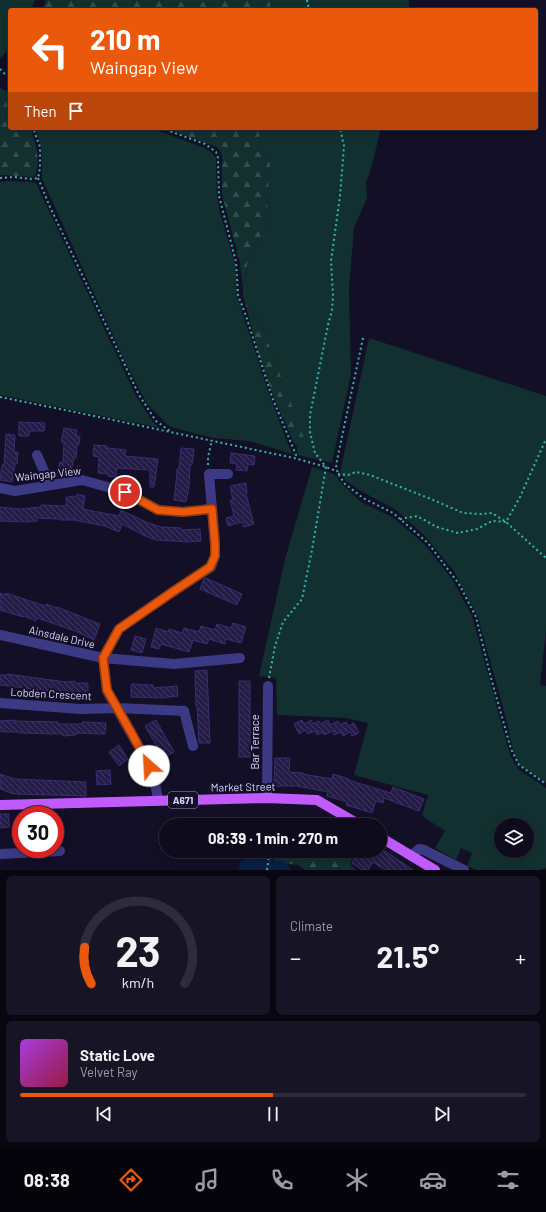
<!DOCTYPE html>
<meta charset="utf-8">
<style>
:root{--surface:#0e0b1c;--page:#171425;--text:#f1f3f6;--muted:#9b9ba3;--line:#2e2b3b;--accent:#ea580c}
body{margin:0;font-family:Barlow,sans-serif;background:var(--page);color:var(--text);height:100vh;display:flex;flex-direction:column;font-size:15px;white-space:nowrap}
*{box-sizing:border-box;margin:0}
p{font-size:13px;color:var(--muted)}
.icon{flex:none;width:22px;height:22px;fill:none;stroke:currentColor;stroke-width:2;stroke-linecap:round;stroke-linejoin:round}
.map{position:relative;height:870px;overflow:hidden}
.sheet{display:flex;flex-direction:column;gap:6px;padding:6px;background:#08060f;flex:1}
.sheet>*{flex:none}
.hud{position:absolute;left:8px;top:8px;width:530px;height:122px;border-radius:4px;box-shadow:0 2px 10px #0003,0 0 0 1px var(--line);background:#ea580c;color:#fff;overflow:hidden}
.controls{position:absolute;left:494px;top:818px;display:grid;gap:8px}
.controls a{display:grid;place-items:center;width:40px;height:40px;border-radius:50%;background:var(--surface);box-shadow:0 2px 10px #0003,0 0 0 1px var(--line);font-size:20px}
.speed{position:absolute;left:12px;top:806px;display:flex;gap:8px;font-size:20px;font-weight:700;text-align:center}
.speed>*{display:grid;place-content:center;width:52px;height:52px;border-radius:50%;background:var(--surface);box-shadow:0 2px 10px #0003,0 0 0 1px var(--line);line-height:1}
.speed .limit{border:6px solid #d22;background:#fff;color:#111}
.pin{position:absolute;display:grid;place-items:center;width:34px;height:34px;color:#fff;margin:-17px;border:2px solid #fff;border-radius:50%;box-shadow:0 1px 4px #0007}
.me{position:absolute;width:44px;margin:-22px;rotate:334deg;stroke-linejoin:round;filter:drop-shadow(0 0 3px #0008)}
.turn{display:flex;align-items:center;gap:14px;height:84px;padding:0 16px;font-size:18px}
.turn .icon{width:52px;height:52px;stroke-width:2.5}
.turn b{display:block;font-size:28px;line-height:34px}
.then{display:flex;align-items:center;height:38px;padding:0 16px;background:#0003;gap:8px;font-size:15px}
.big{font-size:30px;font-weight:700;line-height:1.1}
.sheet .tile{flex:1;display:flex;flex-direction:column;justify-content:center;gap:6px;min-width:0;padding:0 14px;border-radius:6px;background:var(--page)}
.sheet .dial{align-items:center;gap:0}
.dial svg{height:104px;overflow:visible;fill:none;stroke:var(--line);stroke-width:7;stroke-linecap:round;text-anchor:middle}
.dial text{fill:var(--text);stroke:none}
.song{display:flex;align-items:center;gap:12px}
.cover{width:48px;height:48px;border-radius:6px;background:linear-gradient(135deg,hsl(280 70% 55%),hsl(340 70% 35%))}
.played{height:4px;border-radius:2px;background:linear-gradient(90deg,var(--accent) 50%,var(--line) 50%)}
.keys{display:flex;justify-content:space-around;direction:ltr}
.heat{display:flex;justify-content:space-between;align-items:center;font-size:22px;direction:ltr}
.sheet .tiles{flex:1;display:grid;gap:6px;grid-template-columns:1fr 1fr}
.tile:last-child{grid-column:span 2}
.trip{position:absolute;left:159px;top:818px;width:228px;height:40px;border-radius:20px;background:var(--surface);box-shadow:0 2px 10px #0003,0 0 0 1px var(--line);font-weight:700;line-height:40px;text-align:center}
.dock{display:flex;height:64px;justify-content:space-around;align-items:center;background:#06040b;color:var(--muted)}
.dock .icon{width:28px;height:28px}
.dock .selected{color:var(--accent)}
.dock b{font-size:18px;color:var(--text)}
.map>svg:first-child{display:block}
</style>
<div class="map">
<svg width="546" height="870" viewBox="0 0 546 870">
<defs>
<pattern id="forest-firs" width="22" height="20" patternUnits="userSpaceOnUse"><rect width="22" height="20" fill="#12302f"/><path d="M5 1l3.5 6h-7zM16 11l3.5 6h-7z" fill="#344d4e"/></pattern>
<pattern id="building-back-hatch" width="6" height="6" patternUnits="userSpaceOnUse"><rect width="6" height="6" fill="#241b47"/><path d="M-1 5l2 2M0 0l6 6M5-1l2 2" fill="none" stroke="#433b63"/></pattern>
</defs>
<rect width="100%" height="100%" fill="#130f26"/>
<path fill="#12302f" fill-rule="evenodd" d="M0,0H35L31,10H10V47L0,59Z
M271,0H409V10H270Z
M0,88L9,92L0,115Z
M35,128H151L205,148L212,153L216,158L217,194L219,209L235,264L237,296L270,397L292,454L249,441L214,438L170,427L147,404L125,362L42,179V162L41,146Z
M260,128H381L372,165L366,183L367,198L354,228L349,289L351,374L332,463L298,455L297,447L303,438L263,329L245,303L243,297V289L248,260L254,244L266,228L270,163L259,144Z
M7,181L32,182L36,183L136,396L153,422L160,428L0,395V182Z
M369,338L546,396V631L540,685L546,686V783C539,778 524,770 520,765C513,756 509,733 507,722L478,617L453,570L424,535L396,510L361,491L346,481L340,473Z
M312,467L334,474L342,484L361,502L392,517L425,545L452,579L472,616L510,755L518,769L546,788V868L540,870H477L467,866L472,853L461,848L456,860L435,848L445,831L422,816L428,795L354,775L368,723L346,718L277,715L276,678L259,676L285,559ZM501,825H527V851H501Z"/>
<path fill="url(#forest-firs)" d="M46,0H271L270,10H42Z
M10,89V128H30C36,143 42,162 34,177L0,175V115Z
M165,128H260L259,144L270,163L266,228L254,244L248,260L243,289L240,263L222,195V154L217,147Z
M245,303L263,329L304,438L297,447L293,441L273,395L259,354Z
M279,851H348L351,855V866L356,870H305L298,865L273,862Z"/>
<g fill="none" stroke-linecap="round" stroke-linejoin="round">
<path stroke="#0a1f44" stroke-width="18" d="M248,868L281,870"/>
</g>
<path fill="url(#building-back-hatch)" stroke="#3b2d73" d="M19,422L45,423L44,431H30L29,436H19Z
M64,428L77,430L76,436H80L79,445L77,444L76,458H74L70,475L68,476L57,473L60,462L63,463L64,442H61Z
M6,434L15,435L14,452H18L17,464H15L12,482L0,480L2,465H4Z
M94,445L107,446V448L126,450L125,456L158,459L154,487H150V470L117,468L116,477L108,476L109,474L98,473L99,457L93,456Z
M181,448L194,449L192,465H190L189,487L186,502L174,500L176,482L177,469H179Z
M231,453L255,456L254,465L248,464L247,471L236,470L237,464L230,463Z
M246,483L247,493L246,494L254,524L244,527L242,522L228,526L226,518L234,516L230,500H233L230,486Z
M77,494L85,496L83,509L119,516L121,510L146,522L161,527L181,528V530L200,529L201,541L188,542L156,540L145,536L122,524L119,532L105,526L74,520H60V519L37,518V521L27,522L0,521V507L20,509L41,507V505L66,506V497L77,496Z
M206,578L242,594L237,605L200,589L204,579Z
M0,593L5,595L6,593L45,606L46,604L57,608V607L100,624L94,640L75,631L49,622L37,618L36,621L24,616L23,617L0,610Z
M233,623L246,627L241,643L226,639L225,644L209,639L207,644L193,640L189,652L161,644L159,649L151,647L156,628L168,632L169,629L182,633L184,628L199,632L201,626L215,630L217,624L231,628Z
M135,636L146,639L142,653L131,650Z
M207,670L210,743H199L197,706H196L195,671Z
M7,674L66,682L75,681V683H88V694L66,693L0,685V675H7Z
M239,681H250V757H239Z
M131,684L153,685V688L177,686L178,696L161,698L131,697Z
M15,720V721L58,722V724H82V722L106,723L105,734L76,733V735L63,736V734L20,733V732H6L0,731V721Z
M156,720L174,752L164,758L145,726Z
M302,720L304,724L311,720L313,724L319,721L320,724L328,720L330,725L338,721L340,725L346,722L348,726L354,723L359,733L352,736L350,732L343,736L341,732L334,735L333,731L324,735L323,732L317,735L315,731L308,734L306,730L299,734L294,724Z
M119,745L128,759L119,766L109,752Z
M275,758H290L289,772L303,773V774L332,779L333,774L349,779L348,780L391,793L393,787L424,799L419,811L384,798L383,803L376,801L372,813L346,805L347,802L327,796L328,792L297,786H274Z
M110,770L111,784L97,785L96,771Z
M0,774L15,779L86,782V796L14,794L0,789Z
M0,814H9V827L0,828Z
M360,851H385L413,870H385L373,862L368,870H362L352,863Z"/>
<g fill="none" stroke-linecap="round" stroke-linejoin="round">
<path stroke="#2fb8b0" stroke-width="2" stroke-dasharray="2 3" stroke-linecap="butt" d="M307,0L309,10
M0,69L7,76H10
M161,128L205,144L216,152L218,158L219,196L236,262L238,295L246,316L272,397L296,455L294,458
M0,178L15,177L30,179L38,178L40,168V147L33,128
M38,178L50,207L139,395L156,421L170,431
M363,338L336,465L338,474L345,484L363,498L393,513L428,543L459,584L476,617L491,678L511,749L519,765L546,784
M0,397L75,412L294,458L326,467L336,471
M208,465V457L212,440
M338,474L348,475L356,472L370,475L431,499L463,513L481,514L492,513L506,522L546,558
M400,519L417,516L437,527L458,533L477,529L492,521L506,522L520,497L546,439
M269,678L275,646L283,622L302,599L312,550L326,467L315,453L310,432V415L328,325L332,310L333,296L331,261L340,196L344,146L340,128
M290,825L296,821L329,819
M267,870L269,857L272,851"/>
<path stroke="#3d3a85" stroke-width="10" d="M37,455L50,485
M0,488L15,491L82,480L125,492L158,510L183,512L211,509
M0,635L103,658L174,664L240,658
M0,703L80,709L118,708L184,711L193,746
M267,798L268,686
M158,800L154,776L139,747L107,691L103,658L119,629L171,593L211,567L215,556V544L209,474H228
M0,854L60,851
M411,856L419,849L424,850L464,870"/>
<path stroke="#c25bff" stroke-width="10" d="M0,805L267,798L317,800L360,825
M380,837L435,870"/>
</g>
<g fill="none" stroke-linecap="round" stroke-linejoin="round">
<g stroke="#983908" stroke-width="10">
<path id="route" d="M125,492L158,510L183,512L212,509L215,544V556L210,567L171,593L119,629L103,658L107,690L132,734L149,766"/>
</g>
<use href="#route" stroke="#ea580c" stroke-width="7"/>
</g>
<g text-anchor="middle" stroke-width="4" stroke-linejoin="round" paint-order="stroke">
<rect fill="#130f26" stroke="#9e99be" stroke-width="1" x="168" y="792" width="30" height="16" rx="3"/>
<g font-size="10" font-weight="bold" fill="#d9d4ff">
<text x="183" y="804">A671</text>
</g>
<g font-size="11" fill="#d9d4ff" stroke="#130f26">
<text transform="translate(48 474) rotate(-6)" y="4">Waingap View</text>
<text transform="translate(62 637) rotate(13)" y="4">Ainsdale Drive</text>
<text transform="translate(51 694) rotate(3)" y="4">Lobden Crescent</text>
<text transform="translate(255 742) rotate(-90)" y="4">Bar Terrace</text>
<text transform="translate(243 787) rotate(-1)" y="4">Market Street</text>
</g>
</g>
</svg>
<div class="controls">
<a><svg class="icon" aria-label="layers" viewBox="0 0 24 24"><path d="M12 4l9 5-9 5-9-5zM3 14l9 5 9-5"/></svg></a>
</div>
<div class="speed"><div class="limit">30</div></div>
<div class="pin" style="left:125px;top:492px;background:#d93025"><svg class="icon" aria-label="arrive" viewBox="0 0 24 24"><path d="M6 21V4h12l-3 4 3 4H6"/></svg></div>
<svg class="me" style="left:149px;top:766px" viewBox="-20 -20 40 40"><circle r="19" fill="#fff"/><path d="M0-13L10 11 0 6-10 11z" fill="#ea580c"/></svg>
<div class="trip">08:39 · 1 min · 270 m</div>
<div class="hud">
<div class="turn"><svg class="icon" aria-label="left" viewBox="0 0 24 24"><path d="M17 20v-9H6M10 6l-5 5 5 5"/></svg><div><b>210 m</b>Waingap View</div></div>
<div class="then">Then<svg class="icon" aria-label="arrive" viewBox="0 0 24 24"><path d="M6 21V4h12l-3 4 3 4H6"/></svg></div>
</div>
</div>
<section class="sheet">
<div class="tiles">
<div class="tile dial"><svg viewBox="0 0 100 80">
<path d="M14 69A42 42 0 1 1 86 69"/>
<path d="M14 69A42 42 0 0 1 9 41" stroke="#ea580c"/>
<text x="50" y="56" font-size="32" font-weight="700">23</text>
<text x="50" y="72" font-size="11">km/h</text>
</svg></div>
<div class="tile"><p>Climate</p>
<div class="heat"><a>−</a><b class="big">21.5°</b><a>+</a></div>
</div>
<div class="tile">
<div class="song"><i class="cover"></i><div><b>Static Love</b><p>Velvet Ray</p></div></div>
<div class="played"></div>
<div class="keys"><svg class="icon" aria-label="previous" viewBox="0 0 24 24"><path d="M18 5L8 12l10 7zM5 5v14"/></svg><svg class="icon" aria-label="pause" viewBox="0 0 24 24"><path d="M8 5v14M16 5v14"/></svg><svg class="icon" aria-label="next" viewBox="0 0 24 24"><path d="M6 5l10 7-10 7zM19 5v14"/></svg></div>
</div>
</div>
</section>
<nav class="dock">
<b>08:38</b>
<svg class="icon selected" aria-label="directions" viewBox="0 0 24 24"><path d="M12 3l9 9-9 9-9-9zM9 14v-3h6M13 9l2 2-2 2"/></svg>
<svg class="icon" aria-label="music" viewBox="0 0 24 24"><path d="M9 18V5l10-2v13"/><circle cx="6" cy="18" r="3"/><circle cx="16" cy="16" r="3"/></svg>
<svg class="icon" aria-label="phone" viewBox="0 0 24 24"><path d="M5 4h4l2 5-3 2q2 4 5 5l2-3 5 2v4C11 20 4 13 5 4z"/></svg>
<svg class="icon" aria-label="climate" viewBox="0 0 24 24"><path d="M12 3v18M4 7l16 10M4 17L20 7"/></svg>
<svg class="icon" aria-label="car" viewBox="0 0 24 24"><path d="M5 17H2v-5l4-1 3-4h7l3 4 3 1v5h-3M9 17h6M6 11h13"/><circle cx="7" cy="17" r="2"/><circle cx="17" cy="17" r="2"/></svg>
<svg class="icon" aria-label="filters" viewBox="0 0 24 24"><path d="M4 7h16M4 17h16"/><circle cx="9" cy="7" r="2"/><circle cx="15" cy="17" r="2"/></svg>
</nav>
